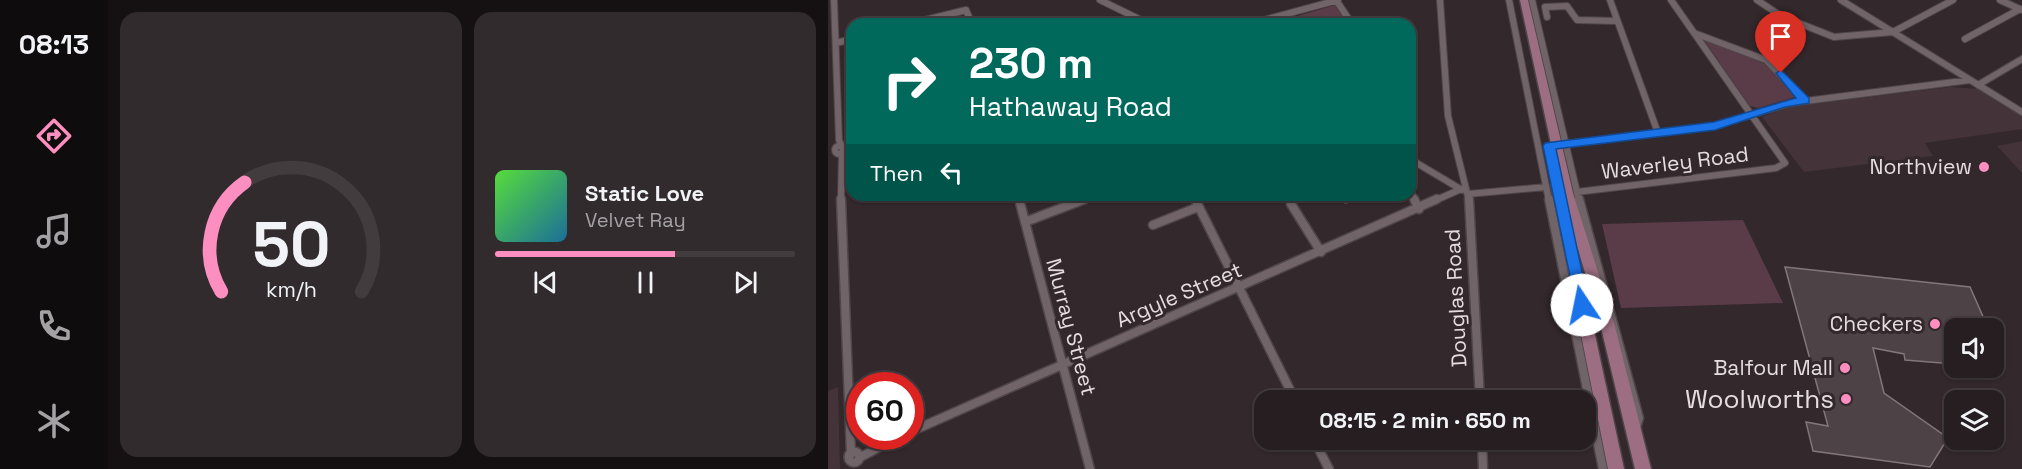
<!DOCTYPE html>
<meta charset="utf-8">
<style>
:root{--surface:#261e21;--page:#322b2e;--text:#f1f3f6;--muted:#a4a2a5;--line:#423c3f;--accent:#fd8ec0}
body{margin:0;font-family:"Space Grotesk",sans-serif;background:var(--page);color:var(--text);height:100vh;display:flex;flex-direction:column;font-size:22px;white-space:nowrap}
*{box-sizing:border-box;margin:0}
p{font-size:20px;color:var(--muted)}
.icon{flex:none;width:33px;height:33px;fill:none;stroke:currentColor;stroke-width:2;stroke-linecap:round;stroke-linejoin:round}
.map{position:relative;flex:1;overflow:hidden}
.side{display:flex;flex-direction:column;gap:12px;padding:12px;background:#151012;width:720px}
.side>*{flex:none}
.hud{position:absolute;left:18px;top:18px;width:570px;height:183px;border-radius:18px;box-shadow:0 2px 4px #0004,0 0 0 2px var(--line);background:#00695c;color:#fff;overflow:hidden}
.tools{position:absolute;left:1116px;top:318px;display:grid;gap:12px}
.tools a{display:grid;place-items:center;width:60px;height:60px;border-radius:12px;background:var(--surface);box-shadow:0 2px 4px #0004,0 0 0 2px var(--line);font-size:30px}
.speed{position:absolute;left:18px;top:372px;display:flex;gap:12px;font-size:30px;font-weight:700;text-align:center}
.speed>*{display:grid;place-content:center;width:78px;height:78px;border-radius:50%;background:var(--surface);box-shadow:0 2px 4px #0004,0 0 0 2px var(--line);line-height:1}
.speed .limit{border:9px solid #d22;background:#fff;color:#111}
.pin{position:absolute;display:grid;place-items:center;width:51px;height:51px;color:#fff;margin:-62px -26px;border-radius:50% 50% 50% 0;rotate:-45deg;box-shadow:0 0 6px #0007}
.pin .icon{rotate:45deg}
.me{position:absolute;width:66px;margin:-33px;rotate:349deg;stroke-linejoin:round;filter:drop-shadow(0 0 4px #0008)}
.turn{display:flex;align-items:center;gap:21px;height:126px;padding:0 24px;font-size:27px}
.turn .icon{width:78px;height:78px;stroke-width:2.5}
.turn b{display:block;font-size:42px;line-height:51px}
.then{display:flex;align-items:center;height:57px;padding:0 24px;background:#0003;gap:12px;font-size:22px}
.side .card{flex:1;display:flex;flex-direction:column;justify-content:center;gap:9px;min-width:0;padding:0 21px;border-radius:18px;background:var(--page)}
.side .dial{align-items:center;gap:0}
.dial svg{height:156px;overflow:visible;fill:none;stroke:var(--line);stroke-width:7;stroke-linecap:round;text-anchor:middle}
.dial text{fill:var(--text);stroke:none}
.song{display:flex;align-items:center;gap:18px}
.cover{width:72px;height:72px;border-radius:9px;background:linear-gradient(135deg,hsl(110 70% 55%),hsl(200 70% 35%))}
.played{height:6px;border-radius:3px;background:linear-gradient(90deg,var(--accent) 60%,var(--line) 60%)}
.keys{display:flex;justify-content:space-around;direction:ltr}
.side .tiles{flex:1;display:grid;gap:12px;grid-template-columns:repeat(2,1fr)}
.trip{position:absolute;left:426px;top:390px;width:342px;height:60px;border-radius:18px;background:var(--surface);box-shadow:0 2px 4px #0004,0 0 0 2px var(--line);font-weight:600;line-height:60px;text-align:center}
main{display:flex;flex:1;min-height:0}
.menu{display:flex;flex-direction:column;width:108px;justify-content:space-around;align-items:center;background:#0f0c0d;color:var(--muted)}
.menu .icon{width:42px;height:42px}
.menu .active{color:var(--accent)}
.menu b{font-size:27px;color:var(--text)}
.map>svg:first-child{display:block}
</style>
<main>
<nav class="menu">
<b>08:13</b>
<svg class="icon active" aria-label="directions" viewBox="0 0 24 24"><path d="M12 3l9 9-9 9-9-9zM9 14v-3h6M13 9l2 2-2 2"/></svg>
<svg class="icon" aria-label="music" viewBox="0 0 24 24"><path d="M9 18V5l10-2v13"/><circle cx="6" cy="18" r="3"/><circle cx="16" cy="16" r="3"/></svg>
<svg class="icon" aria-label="phone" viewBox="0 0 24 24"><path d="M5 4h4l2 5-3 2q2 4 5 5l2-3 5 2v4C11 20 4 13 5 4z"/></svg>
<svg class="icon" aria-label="climate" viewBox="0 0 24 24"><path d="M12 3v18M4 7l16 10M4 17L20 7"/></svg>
</nav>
<section class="side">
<div class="tiles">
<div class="card dial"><svg viewBox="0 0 100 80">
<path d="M14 69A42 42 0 1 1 86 69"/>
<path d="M14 69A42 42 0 0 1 26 13" stroke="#fd8ec0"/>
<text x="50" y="56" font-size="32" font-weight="700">50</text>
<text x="50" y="72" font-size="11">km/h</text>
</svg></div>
<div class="card">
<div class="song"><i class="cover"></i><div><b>Static Love</b><p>Velvet Ray</p></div></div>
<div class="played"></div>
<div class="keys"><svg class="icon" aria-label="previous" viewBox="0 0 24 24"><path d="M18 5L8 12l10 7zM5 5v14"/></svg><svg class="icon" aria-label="pause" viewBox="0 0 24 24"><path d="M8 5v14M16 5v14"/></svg><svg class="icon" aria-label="next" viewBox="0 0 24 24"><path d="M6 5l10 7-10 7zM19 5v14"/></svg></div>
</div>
</div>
</section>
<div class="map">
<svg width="1194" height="469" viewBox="0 0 1194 469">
<rect width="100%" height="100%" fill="#33282c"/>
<path fill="#443339" d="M1122,87L1151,89L1194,115V129L1097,143L1105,156L976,172L934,117L960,107Z
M1194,141V173L1169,146Z
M10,387L12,469H0V391Z"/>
<path fill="#5a3b48" d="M507,5L519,24H442Z
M876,40L938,64L967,97L930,108L922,106Z
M915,220L955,303L793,308L774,224Z"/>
<path fill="#4d4246" stroke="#83767b" stroke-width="1.5" d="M957,267L1142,287L1160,328H1126V364L1077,360L1076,354L1045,348L1056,393L1120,438L1102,467L985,451L978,422L1000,426Z"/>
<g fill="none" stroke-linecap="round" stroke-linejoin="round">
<g stroke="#4f4649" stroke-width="8">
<path id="minor-far1" d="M6,0L11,140L14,147
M272,0L315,21L358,24
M508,0L524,24
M612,0L620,116L641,201
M681,0L721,201
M704,0L751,201
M782,0L830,133
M929,0L953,16L1006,37L1065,32
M1013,0L1194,112
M1172,0L1194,10
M719,17L717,7L739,6L749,20L789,21
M81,24L138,10L144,24
M290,24L308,18
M421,24L510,0
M1065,32L1125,0
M866,33L938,60L977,101
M1137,39L1192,9
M8,43L24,39
M1150,85L1194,59
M721,146L887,126L962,103L1142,80
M7 150a4 4 0 1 1 8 0a4 4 0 1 1-8 0Z
M582,159L634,190
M582,190L587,201
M749,192L948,168L957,163L843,0
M640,194L718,187
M190,195L192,201
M365,195L368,201
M514,195L518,200
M13,201L14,152
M253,201L268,195
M606,201L633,189"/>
</g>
<g stroke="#4f4649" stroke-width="11">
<path id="minor" d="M13,199L23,454
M191,199L262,469
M367,199L467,400
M586,199L591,209
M641,199L652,400
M721,199L775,469
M751,199L811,418L807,431
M463,204L493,252
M197,222L257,199
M325,225L370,207
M82,432L609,199
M486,440L501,469
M654,440L655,469
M20.5 457a5.5 5.5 0 1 1 11 0a5.5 5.5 0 1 1-11 0Z
M31,458L72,436"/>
</g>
<g stroke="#4f4649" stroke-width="3">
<path id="primary" d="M692,0H700L745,193L786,323L823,469H807L772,323L744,229L796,469H780L723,185L725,182L731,181Z"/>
</g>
<use href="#minor-far1" stroke="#706468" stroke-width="6"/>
<use href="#minor" stroke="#706468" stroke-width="8"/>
<use href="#primary" fill="#9d6e82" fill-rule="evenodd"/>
</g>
<path fill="#1a73e8" stroke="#114b97" stroke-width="1.5" d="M953,70L981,98V103L957,107L887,130L728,149L761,305L754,311L749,310L715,146L717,143L886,122L968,98L948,73Z"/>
<g fill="#fd8ec0" stroke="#33282c" stroke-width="2">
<circle cx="1156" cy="167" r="6"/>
<circle cx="1107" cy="324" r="6"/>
<circle cx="1017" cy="368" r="6"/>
<circle cx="1018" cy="399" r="6"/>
</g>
<g text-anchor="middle" stroke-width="6" stroke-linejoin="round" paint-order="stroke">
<g font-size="21" fill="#e5dde0" stroke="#33282c">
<text transform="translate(847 163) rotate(-7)" y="7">Waverley Road</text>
<text transform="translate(351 295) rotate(-23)" y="7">Argyle Street</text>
<text transform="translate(628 298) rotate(-93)" y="7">Douglas Road</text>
<text transform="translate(243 327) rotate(75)" y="7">Murray Street</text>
</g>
<g font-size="21" fill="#e5dde0" stroke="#33282c" text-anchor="end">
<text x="1144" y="174">Northview</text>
<text x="1095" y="331">Checkers</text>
<text x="1005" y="375">Balfour Mall</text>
</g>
<g font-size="26" fill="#e5dde0" stroke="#33282c" text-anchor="end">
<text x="1006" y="408">Woolworths</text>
</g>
</g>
</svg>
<div class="tools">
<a><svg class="icon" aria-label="sound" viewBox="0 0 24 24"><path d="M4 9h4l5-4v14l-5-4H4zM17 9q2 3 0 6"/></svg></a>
<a><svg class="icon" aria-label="layers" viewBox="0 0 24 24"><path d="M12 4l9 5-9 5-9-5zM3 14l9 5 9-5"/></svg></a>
</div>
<div class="speed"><div class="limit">60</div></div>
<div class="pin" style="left:953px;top:73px;background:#d93025"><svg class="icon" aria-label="arrive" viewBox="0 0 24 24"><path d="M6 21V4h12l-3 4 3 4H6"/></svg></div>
<svg class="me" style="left:754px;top:305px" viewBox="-20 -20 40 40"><circle r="19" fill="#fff"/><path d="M0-13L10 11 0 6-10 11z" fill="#1a73e8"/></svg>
<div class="trip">08:15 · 2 min · 650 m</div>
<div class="hud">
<div class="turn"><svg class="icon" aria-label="right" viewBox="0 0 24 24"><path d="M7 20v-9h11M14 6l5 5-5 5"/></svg><div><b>230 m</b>Hathaway Road</div></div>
<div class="then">Then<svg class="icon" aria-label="left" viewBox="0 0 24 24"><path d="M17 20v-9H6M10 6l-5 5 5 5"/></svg></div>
</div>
</div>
</main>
